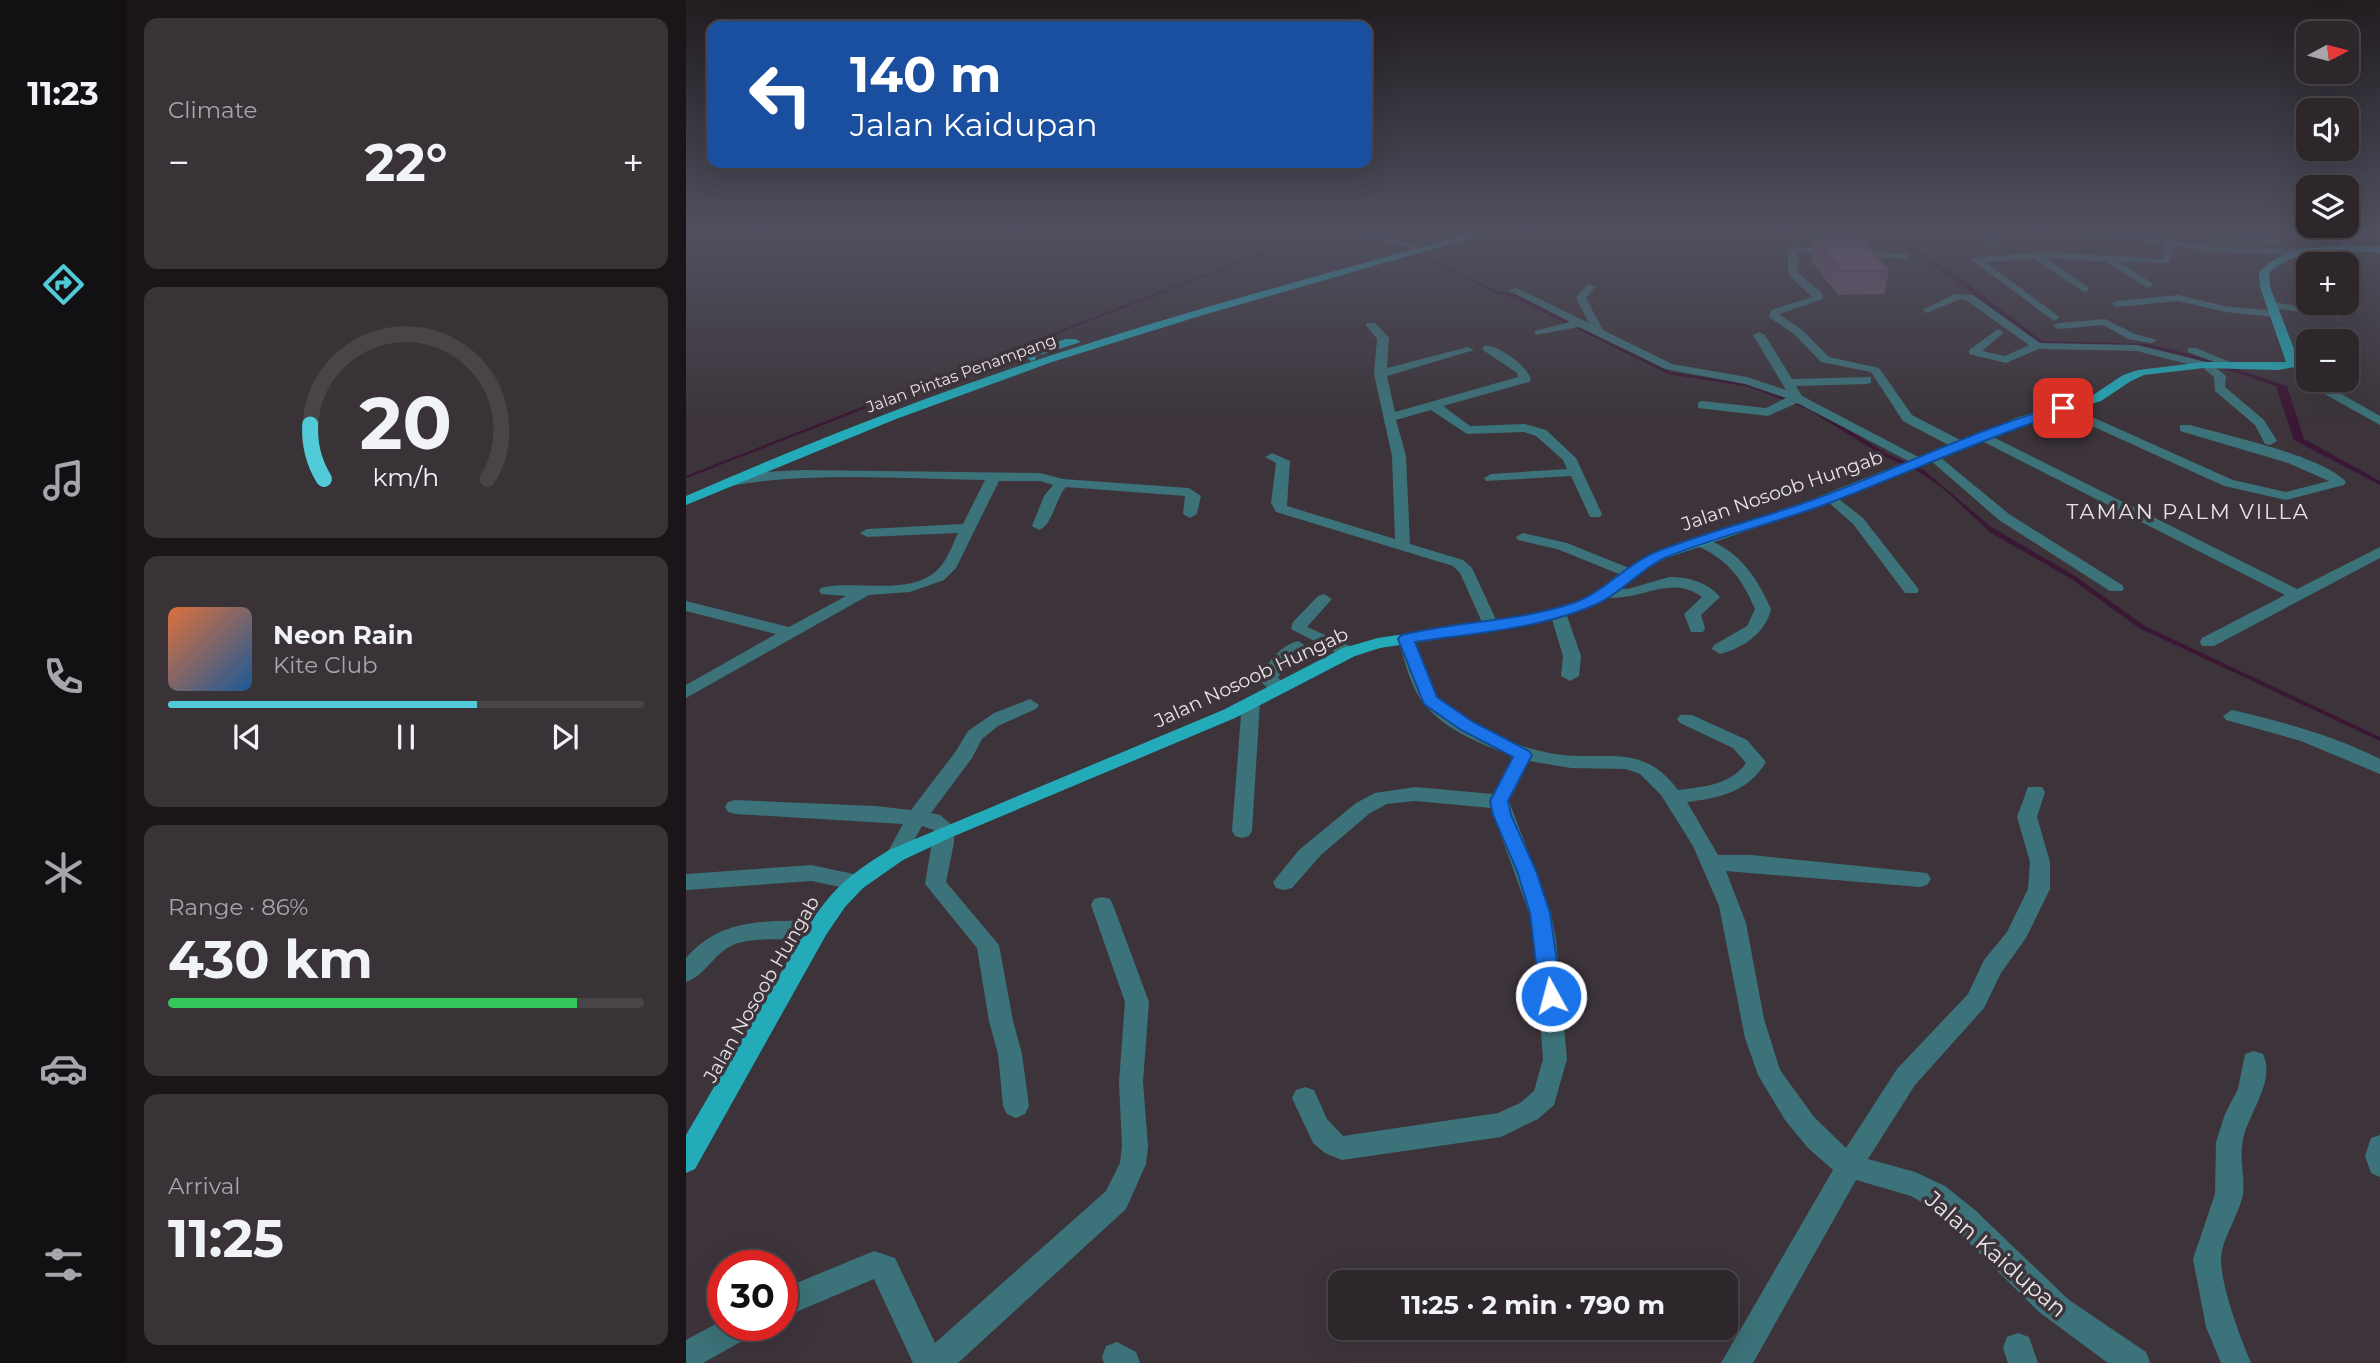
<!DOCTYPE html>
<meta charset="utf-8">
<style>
:root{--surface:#2d272c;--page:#393338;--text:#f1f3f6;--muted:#a7a5a9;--line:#484448;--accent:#52cbd9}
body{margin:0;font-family:Montserrat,sans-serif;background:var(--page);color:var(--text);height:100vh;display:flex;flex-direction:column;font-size:26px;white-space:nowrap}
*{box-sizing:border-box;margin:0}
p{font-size:23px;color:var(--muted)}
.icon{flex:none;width:38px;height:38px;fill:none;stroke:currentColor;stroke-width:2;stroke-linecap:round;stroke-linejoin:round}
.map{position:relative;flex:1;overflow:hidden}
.sheet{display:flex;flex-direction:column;gap:18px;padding:18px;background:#191518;width:560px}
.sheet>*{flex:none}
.hud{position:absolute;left:21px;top:21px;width:665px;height:147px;border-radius:14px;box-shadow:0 7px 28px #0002,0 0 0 2px var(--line);background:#1a4fa0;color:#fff;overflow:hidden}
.needle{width:46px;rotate:83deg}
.buttons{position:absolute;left:1610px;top:21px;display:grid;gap:14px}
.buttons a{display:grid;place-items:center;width:63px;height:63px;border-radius:14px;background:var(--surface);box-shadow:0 7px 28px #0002,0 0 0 2px var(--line);font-size:35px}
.speed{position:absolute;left:21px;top:1250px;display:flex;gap:14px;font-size:35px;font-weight:700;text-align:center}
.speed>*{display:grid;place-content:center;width:91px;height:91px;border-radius:50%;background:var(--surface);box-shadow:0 7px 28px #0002,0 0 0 2px var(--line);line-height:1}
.speed .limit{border:10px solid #d22;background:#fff;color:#111}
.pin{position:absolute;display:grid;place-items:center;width:60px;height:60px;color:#fff;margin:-30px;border-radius:14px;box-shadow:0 4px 10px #0006}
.me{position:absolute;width:77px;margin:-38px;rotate:353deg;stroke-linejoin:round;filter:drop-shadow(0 0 5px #0008)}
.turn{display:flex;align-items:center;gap:24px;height:147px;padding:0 28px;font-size:32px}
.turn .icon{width:91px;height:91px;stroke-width:2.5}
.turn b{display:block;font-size:49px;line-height:60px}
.big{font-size:52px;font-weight:700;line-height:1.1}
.sheet .card{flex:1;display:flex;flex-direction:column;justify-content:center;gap:10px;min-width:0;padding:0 24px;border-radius:14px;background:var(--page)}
.sheet .dial{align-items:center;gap:0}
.dial svg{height:182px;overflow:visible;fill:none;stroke:var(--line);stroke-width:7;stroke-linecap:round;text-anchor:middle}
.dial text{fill:var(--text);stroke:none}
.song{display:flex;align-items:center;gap:21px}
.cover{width:84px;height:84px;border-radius:10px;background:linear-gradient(135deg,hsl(20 70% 55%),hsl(210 70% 35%))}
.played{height:7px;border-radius:4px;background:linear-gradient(90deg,var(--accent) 65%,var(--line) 65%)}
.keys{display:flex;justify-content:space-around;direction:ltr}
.heat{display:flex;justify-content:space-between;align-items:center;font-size:38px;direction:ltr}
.charge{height:10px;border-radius:5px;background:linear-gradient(90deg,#34c759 86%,var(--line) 0)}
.trip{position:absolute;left:642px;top:1270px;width:410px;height:70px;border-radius:14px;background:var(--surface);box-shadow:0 7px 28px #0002,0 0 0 2px var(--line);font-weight:700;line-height:70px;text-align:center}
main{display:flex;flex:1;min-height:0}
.dock{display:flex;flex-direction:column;width:126px;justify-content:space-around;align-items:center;background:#121012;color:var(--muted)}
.dock .icon{width:49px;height:49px}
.dock .active{color:var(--accent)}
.dock b{font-size:32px;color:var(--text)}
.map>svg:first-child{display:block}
</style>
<main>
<nav class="dock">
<b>11:23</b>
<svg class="icon active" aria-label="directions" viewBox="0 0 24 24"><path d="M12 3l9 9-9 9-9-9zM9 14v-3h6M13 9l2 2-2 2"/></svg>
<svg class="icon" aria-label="music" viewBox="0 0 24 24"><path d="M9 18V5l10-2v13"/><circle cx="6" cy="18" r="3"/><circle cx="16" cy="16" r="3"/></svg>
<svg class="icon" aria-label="phone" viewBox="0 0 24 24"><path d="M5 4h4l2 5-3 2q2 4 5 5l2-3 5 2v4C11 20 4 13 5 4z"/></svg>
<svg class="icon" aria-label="climate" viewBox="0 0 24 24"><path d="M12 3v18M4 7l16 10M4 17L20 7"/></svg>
<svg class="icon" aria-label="car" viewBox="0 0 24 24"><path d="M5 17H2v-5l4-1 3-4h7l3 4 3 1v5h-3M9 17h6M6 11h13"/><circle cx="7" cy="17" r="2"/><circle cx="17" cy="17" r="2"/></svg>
<svg class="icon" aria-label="filters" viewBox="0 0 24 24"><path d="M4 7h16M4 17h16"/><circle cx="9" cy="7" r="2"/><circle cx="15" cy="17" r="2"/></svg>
</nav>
<section class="sheet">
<div class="card"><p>Climate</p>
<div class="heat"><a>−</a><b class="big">22°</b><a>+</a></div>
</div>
<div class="card dial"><svg viewBox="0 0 100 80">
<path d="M14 69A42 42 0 1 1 86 69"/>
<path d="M14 69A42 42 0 0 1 8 45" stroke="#52cbd9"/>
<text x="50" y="56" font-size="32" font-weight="700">20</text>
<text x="50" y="72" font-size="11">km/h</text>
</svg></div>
<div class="card">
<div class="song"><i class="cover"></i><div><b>Neon Rain</b><p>Kite Club</p></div></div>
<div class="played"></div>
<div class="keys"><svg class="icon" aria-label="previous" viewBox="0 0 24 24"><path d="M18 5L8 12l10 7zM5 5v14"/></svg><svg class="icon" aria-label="pause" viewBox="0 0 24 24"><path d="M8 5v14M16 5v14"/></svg><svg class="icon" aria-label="next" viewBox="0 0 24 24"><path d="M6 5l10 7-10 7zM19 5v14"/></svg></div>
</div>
<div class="card"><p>Range · 86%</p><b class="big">430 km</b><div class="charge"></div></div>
<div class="card"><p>Arrival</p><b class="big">11:25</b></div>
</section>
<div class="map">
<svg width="1694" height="1363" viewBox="0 0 1694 1363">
<rect width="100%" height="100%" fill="#3c343a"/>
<path fill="#3a1835" d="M646,229L715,246L813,292L830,295L985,372L1065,384L1128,408L1201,454L1239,471L1304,526L1389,576L1459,626L1694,737V741L1453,628L1384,578L1305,533L1260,491L1235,473L1196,455L1123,410L1063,387L982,374L827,297L810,293L712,247Z
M1192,229H1199L1275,279L1357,341L1463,344L1507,355L1601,386L1618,439L1694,481V485L1608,440L1590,386L1503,357L1462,347L1352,345L1268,280Z"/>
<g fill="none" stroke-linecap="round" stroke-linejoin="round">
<path stroke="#3a1835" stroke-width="2" d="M570,253L579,232
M295,362L569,256L623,244"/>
<path stroke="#3a1835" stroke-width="2.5" d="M0,477L300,360"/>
<path fill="#3c7279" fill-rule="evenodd" d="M656,229H672L732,246L727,249Z
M1113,229H1126L1134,233L1129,236Z
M1289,229H1299L1312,241L1304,243Z
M1375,229L1445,233L1522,246L1612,249L1642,264H1630L1611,255L1522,252L1488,246L1483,263L1434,262L1466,283L1467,285L1462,288L1420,262L1360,258L1402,287V291L1398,292L1348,259L1300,262L1372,316L1373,318L1368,321L1286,260L1291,257L1360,252L1476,259L1479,245L1445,239L1399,237Z
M1486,229H1514L1597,241L1592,244Z
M1642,229H1652L1669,247V251H1663Z
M1106,247L1223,254V258L1220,259L1112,252V273L1135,292L1137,299L1093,314L1116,330L1143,357L1193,368L1226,415L1280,443V449H1270L1217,421L1185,372L1135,362L1108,334L1083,317L1085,310L1126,297L1102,274V250Z
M901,284L910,286L900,298L917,330L986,364L1061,377L1100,390L1067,335L1073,332L1079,335L1106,379L1185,377V383L1181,384L1110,386L1116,396L1242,462L1235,466L1230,465L1111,403L1082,416L1012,408V402L1016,401L1080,408L1100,398L1059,384L979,369L893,327L849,335V331L884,322L822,290L831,288L903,323L890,298Z
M1269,294L1287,295L1354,343L1451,345L1524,363L1540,376L1539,387L1578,420L1591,441L1584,445L1579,444L1569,425L1529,391L1528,377L1517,368L1451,351L1353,349L1320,363L1283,354V350L1312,329L1317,332L1316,334L1296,351L1319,356L1343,345L1280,300L1274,299L1241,313L1236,310Z
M1492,295L1539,306L1588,311L1593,314L1588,317L1539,312L1492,301L1431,307L1426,304L1431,301Z
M1586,302L1652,312L1657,315L1652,318L1582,307V303Z
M1419,319L1449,334L1471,340L1465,343L1442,339L1417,325L1372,329L1367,326L1372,323Z
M681,323H689L703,338L701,368L782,347L788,350L701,376L709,412L832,377L831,373L797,350V346C812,344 840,365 845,379L843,382L757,406L784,426L839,424L860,430L890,458L916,514L914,517H904L885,476L800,481L798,478L805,474L881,469L877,460L850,436L838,432L781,434L745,410L710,420L720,456L724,544L777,560L786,568L813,626L811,629H799L774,573L767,566L590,512L585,503L590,463L579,457L586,453L604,461L601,506L709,539L706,456L688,374L691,339L680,325Z
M1502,348H1510L1551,365L1541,367L1502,352Z
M1619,377L1631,380L1694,416V425L1619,383Z
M1377,404L1547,480L1600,492L1643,481L1602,463L1494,431V425H1504C1539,435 1637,456 1660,482L1658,485L1600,500L1538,486L1373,411V405Z
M1297,432L1611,589L1694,547V558L1528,646H1516L1514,642L1516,638L1599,595L1292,439L1291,436Z
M1249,453L1323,514L1436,585L1438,588L1436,591H1424L1313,520L1244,460V454Z
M117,470L354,473L377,479L503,488L515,496L511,514L504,518L497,514L499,496L380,487C370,498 366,526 353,530L346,526L358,496L367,485L354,481H313L270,568L258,580L224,592L183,595L0,698V685L90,634L0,611V601L103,627L160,596L135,594L133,591L135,588C169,579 228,598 254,567C262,558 267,544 272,533L181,537L174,533L181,529L277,524L299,480C215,479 127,471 44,486L37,482L39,479L77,472Z
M1145,493L1177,518L1231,587L1233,590L1231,593H1219L1167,524L1140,500L1138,497Z
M837,533L881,543L948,570L951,573L943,578L938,576L871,549L832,540L830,537Z
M1012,537C1050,546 1070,575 1085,609C1080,633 1057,648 1034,654L1026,649L1028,645L1061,626L1069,609C1055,576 1040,558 1007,544L1005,541L1007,538Z
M983,577C1003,577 1021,582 1034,597L1015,615L1019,628L1017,632H1005L998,614L1016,597C981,572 952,606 912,596L910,593L918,588L942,589Z
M638,594L646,599L621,627L669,648L671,652L669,656H657L605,629L607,622L632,596Z
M872,608L880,613L895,656L893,676L884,681L875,676L877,656L864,613Z
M720,634L728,639C735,657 738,679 750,694C771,724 834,749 869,754C919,762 956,741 992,790C1016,787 1045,785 1060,763L1047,748L994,723L991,719L994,715H1006L1061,740L1080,762C1062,792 1034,798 1001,802L1032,855H1065L1241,873L1245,879L1241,885L1234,887L1040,871L1060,923L1078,1019L1094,1070L1128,1117L1160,1148L1211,1069L1282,994L1298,960L1321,932L1342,889L1344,862L1331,817L1342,787H1356L1359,792L1351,817L1364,862V889L1340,938L1315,973L1298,1008L1229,1085L1182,1159L1229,1172L1259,1186L1289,1210L1383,1300L1460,1352L1464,1363H1422L1353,1312L1269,1229L1239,1204L1225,1196L1170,1180L1067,1363H1035L1147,1170L1122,1148L1099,1120L1072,1075L1059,1038L1033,906L1007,846L975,795L954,774L940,769L885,768L843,761L823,801L865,913L870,940L881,1059L868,1105L852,1119L815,1137L656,1160L639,1153L627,1143L606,1098L610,1090L619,1087L628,1090L641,1119L657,1136L812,1113L834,1103L848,1091L857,1059L848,940L843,913L805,808L729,801L701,804L684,813L635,855L606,888L598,890L590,888L587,882L613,850L670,803L689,793L729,787L807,794L827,756C794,744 751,727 732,695C722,678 718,658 712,639Z
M612,641L620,646L597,669L592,678L604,687L601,691C591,694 580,689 574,680C579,664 595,645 612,641Z
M565,696L574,702L566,831L563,836L556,838L549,836L546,831L556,702Z
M344,699L353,705L350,709L312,726L296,739L286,758L245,813L254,815L268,827V843L260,882L313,945L327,1021L336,1054L343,1106L339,1114L330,1118L321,1114L317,1106L312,1054L303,1021L291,948L239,884L248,830L236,826L217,860L210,863L203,860L200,855L217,824L49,814L42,812L39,807L42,802L49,800L189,806L225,810L270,751L282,731L308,713Z
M1546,710C1597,722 1647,735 1694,759V774L1615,741L1540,720L1537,716Z
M125,865L177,876L180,882L177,888L169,890L125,881L0,890V874Z
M416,897L424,899L427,905L463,1002L457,1082L462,1146L460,1164L440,1209L272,1363H227L188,1279L96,1318V1289L188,1251L209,1258L249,1343L420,1191L434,1163L436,1146L433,1082L439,1002L405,905L408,899Z
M132,920L140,923L143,929L140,935C112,944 80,935 52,943C29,950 21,975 0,982V958C37,916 81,922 132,920Z
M1568,1051L1577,1054C1590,1082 1562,1113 1557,1140C1553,1158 1559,1177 1557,1194C1553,1216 1535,1239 1535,1260C1536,1290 1554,1336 1565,1363H1535L1520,1327L1507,1259L1529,1194L1530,1142L1539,1114L1552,1089L1559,1054Z
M1694,1135V1177L1685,1173L1679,1156L1685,1138Z
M37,1320V1325H72L67,1335L17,1363H0V1340Z
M1332,1333L1343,1337L1352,1363H1322L1317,1348L1321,1337Z
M431,1342L450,1352L454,1363H418L416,1357L420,1346Z"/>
<path fill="#23abb9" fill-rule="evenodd" d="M801,229H816L517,315L366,362L210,419L0,505V496C117,445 236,398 357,358C503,310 652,270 801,229Z
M1648,246L1694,247V253C1655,251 1614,245 1583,273L1584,287L1612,359L1609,367L1592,370L1518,368L1458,375L1445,381L1415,401L1341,423L1137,505L980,558L948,576L915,603L896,610L833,627L694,648L669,656L549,718L266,837L217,860L177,888L159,907L140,935L9,1169L0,1173V1135L124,923C149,886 166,873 203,850L537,710L657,648L692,638L832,617L884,604L903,597L938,570L970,552L1127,499L1333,417L1407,395L1437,375L1452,370L1518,362H1600L1574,287L1573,272C1593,251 1620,247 1648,246Z
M379,339H389L395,342L350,356L349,360L345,361L337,354Z"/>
</g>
<path fill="#72516c" d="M1128,239L1203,270L1198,294L1152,295L1125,261Z"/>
<path fill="#855e7d" stroke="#5d4258" stroke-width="2" d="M1175,238L1203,270L1156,271L1128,239Z"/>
<linearGradient id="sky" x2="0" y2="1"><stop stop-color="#211d20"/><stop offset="0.55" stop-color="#505060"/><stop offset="1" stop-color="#505060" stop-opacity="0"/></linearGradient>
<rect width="1694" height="420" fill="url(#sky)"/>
<path fill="#1a73e8" stroke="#114b97" stroke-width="2" d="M1377,405L1381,406V411C1298,438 1219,474 1138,505C1086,524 1032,536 981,557C955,568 936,593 911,604C855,629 789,633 729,642L751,697L787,722L843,751L846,755L822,801L825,815L850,871L864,913L876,996L873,1003L865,1005L858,1003L854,996L844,913L831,871L807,815L804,801L827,757L775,730L738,704L712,639L715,635C771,621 830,622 887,603C919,592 941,563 972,551C1023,531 1077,518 1129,499C1211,469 1291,428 1377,405Z"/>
<g text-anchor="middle" stroke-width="7" stroke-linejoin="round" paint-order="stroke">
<g font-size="16" fill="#e7e2e6" stroke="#3c343a">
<text transform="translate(275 373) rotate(-20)" y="6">Jalan Pintas Penampang</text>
</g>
<g font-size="19" fill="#e7e2e6" stroke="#3c343a">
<text transform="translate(1096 490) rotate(-19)" y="7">Jalan Nosoob Hungab</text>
<text transform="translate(565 677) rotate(-25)" y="7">Jalan Nosoob Hungab</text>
<text transform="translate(75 989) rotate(-60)" y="7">Jalan Nosoob Hungab</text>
</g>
<g font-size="21" letter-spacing="2" fill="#e7e2e6" stroke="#3c343a">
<text x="1502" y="519">TAMAN PALM VILLA</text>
</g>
<g font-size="23" fill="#e7e2e6" stroke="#3c343a">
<text transform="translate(1310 1254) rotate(41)" y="8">Jalan Kaidupan</text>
</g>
</g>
</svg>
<div class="buttons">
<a><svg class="needle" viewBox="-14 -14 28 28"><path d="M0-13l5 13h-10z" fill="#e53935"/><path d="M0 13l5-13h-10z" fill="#a7a5a9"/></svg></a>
<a><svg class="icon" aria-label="sound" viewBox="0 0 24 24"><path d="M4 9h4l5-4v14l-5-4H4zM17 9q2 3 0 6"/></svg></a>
<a><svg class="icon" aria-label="layers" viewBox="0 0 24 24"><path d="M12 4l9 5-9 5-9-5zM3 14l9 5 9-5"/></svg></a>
<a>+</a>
<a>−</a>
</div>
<div class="speed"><div class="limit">30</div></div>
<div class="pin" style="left:1377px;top:408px;background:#d93025"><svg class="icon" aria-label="arrive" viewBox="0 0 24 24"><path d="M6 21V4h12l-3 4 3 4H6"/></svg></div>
<svg class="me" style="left:865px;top:996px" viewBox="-20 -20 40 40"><circle r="17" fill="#1a73e8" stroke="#fff" stroke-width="3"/><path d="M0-11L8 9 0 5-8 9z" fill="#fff"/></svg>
<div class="trip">11:25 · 2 min · 790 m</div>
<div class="hud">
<div class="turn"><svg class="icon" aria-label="left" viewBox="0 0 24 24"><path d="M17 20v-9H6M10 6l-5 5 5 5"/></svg><div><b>140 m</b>Jalan Kaidupan</div></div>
</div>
</div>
</main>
